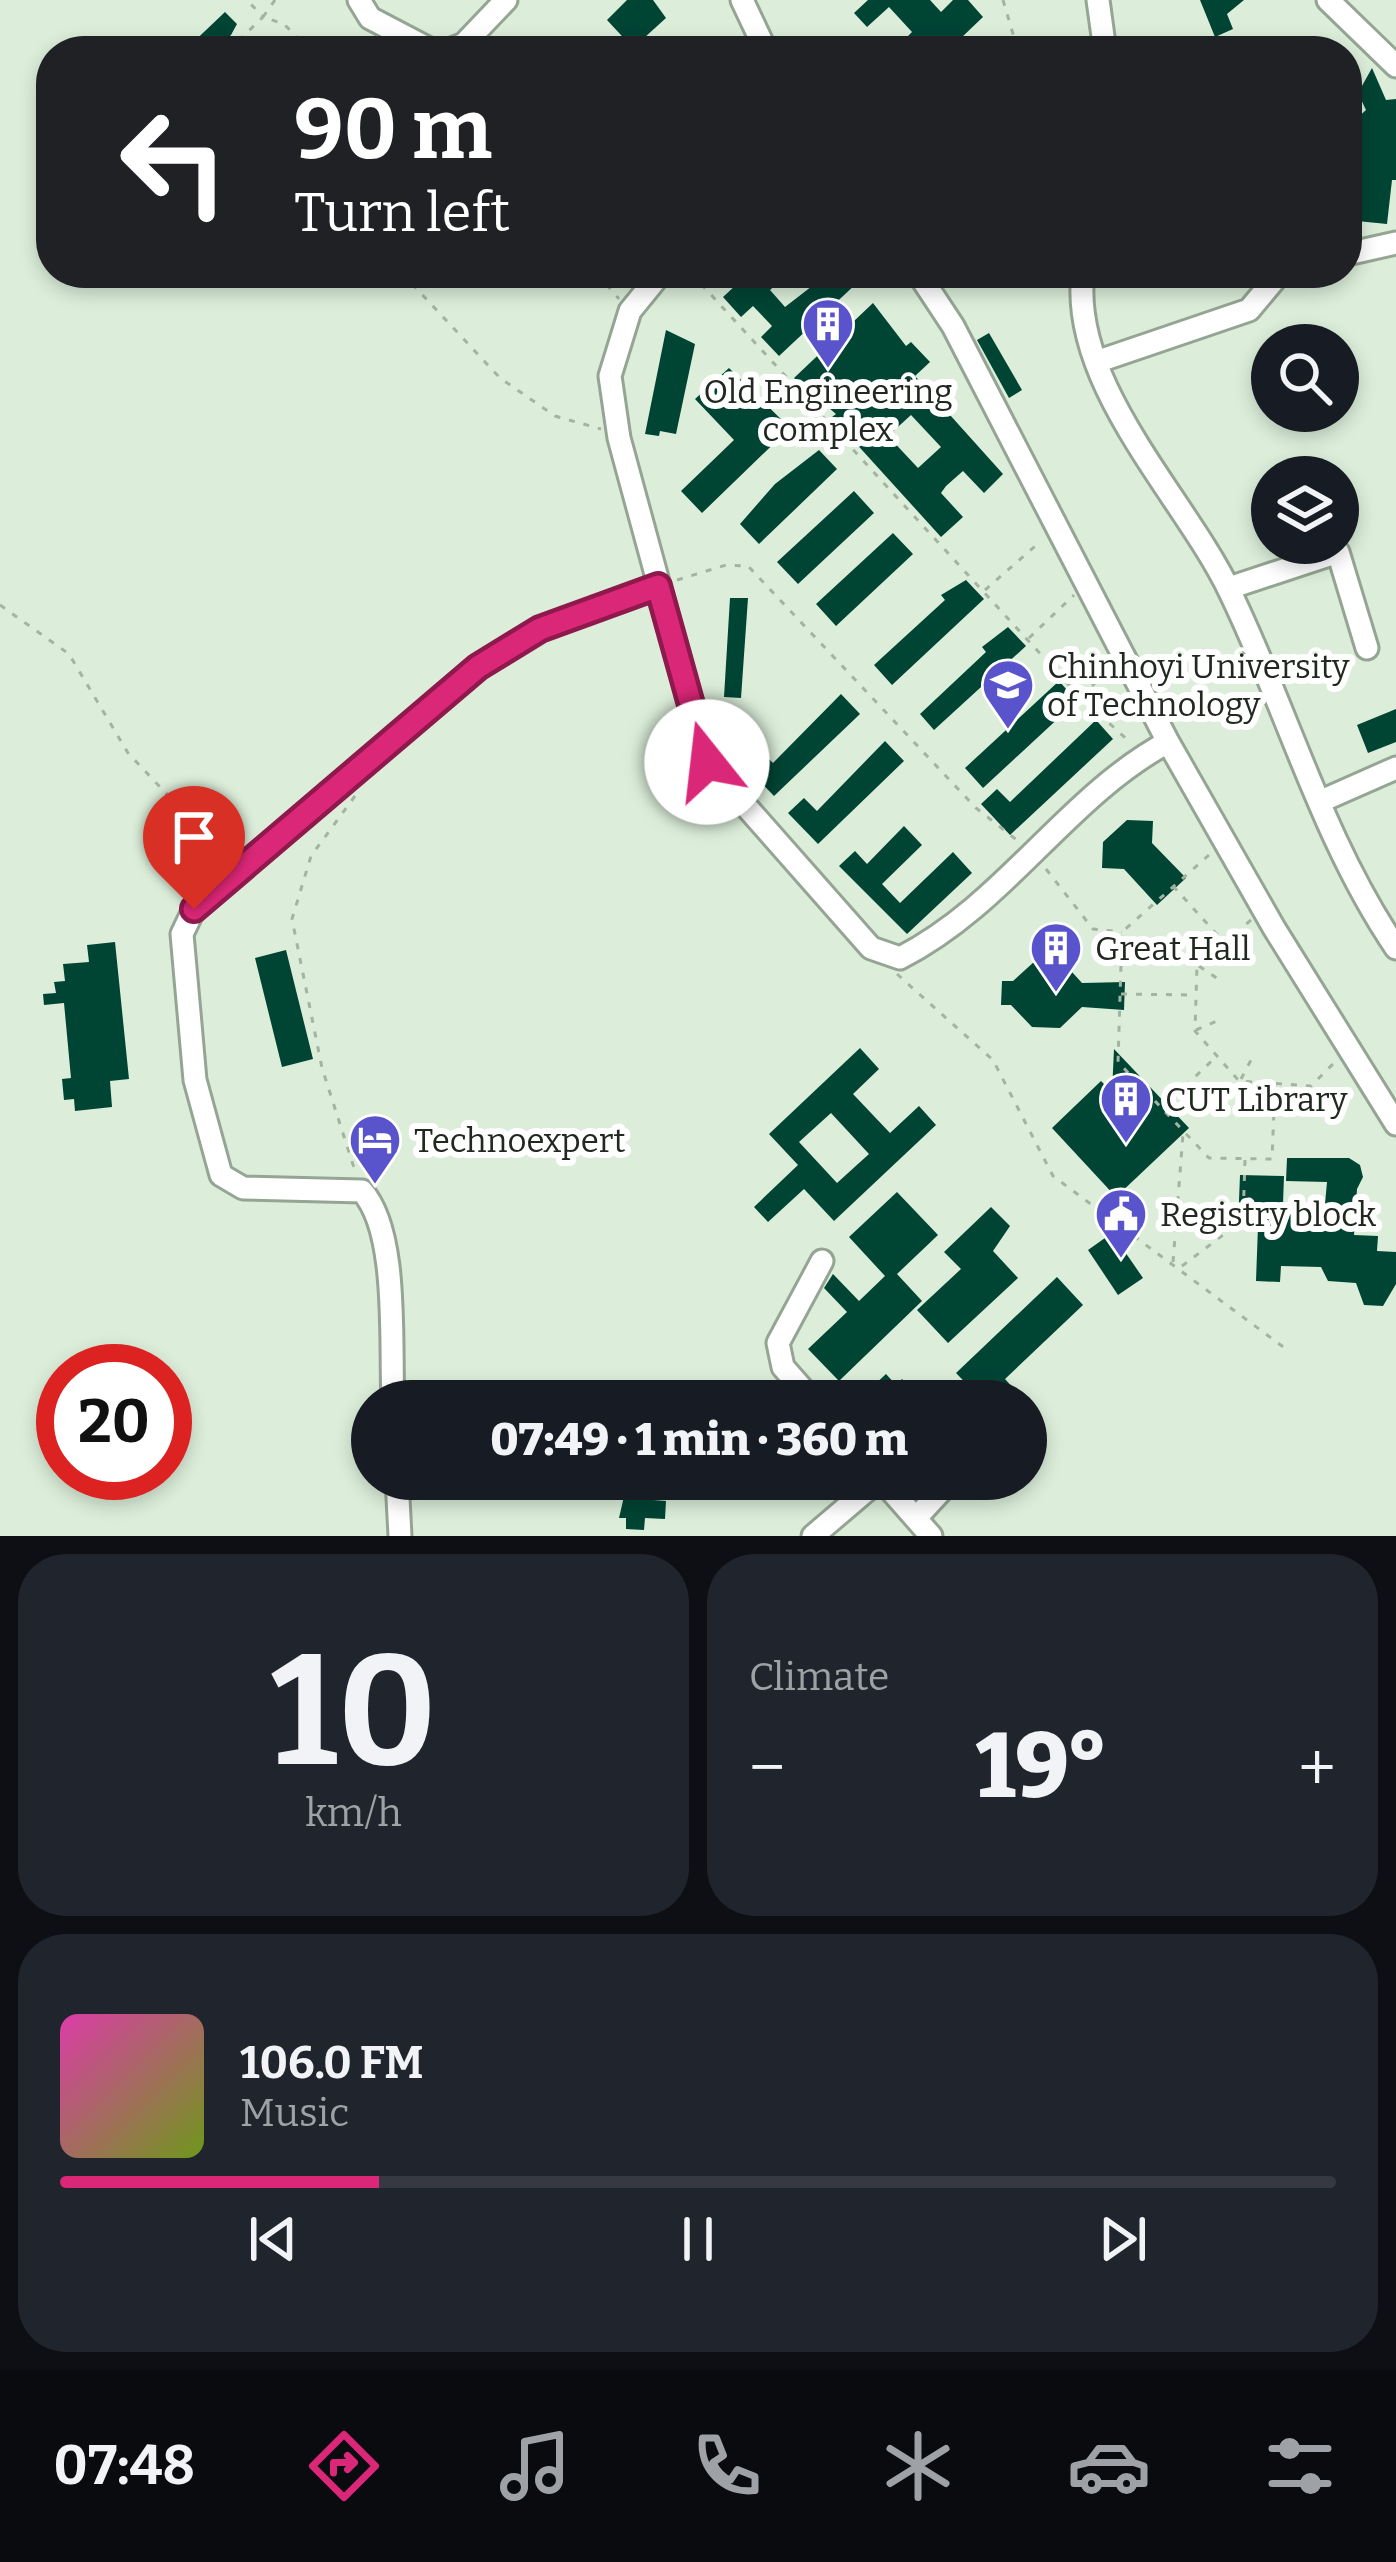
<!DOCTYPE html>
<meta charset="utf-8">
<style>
:root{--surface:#171b24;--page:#20242c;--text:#f1f3f6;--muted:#9ea1a6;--line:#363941;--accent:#db2777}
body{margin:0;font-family:Bitter,serif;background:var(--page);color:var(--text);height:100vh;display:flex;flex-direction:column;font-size:45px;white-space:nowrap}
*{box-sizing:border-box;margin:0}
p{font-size:39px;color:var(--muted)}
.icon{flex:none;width:66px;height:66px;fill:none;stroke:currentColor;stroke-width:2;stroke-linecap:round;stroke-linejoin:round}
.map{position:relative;height:1536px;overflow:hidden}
.side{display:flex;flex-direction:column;gap:18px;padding:18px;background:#0d0f14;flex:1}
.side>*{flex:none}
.guide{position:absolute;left:36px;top:36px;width:1326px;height:252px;border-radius:48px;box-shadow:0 6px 18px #0003;background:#202124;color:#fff;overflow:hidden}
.tools{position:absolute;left:1251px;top:324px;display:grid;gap:24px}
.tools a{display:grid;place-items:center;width:108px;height:108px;border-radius:50%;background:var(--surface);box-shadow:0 6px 18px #0003;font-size:60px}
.speed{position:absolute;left:36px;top:1344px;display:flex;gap:24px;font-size:60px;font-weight:700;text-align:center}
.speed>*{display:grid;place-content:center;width:156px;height:156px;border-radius:50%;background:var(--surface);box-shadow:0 6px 18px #0003;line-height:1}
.speed .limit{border:18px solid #d22;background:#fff;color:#111}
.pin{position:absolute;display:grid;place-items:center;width:102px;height:102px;color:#fff;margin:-123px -51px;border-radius:50% 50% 50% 0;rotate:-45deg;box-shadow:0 0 12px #0007}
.pin .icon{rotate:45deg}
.me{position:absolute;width:132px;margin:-66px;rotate:344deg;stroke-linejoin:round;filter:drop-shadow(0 0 9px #0008)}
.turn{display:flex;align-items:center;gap:42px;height:252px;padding:0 60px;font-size:54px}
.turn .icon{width:156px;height:156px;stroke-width:2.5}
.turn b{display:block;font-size:84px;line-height:102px}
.big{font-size:90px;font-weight:800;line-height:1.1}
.side .widget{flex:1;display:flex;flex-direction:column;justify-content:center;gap:18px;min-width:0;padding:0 42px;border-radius:48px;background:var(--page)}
.side .dial{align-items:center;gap:0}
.dial b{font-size:156px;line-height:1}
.song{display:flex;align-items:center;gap:36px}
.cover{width:144px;height:144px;border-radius:18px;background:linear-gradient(135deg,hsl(320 70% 55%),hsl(80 70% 35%))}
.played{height:12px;border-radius:6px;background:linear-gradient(90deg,var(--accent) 25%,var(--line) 25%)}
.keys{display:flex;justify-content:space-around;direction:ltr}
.heat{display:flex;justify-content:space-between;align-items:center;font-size:66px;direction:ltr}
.side .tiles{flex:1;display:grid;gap:18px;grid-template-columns:1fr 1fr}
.widget:last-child{grid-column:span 2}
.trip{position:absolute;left:351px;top:1380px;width:696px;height:120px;border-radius:60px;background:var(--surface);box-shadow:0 6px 18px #0003;font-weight:800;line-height:120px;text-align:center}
.menu{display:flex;height:192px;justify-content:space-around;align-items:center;background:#090b0e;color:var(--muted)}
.menu .icon{width:84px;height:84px}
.menu .current{color:var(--accent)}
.menu b{font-size:54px;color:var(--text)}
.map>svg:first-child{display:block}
</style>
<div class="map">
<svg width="1396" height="1536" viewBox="0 0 1396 1536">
<rect width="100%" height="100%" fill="#dceeda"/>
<path fill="#004434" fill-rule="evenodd" d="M627,0H653L666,18L633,48L607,20Z
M868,0H930L941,12L953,0H968L983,17L961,38L974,51H893L912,32L889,7L867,27L854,13Z
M1200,0H1244L1227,14L1233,29L1215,37Z
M225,12L237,24L231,35L214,51H184Z
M1372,68L1386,100L1396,99V180H1392L1387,224L1347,220V180L1355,181L1360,153L1348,151L1354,121L1366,110L1358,93Z
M749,273H789L770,290L785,307L829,273H850L858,282L779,356L761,337L772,326L753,306L741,317L723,297Z
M873,303L906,346L911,342L930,362L915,376L1003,474L984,493L963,471L946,486L941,493L963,517L941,537L832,417L836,414L794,378ZM911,415L941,447L918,468L888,436Z
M666,330L695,344L676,434L660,431L659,436L645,434Z
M989,333L1022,390L1009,398L977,340Z
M729,368L790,428L702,513L681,491L734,440L695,399Z
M819,450L837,469L759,544L740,524L775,484Z
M854,491L874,513L798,584L777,562Z
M893,533L913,554L836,626L816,604Z
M966,580L984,599L892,685L874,665L945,600L941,595Z
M730,598H748L741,698L724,697Z
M1008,627L1026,646L934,730L920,714L986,652L982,647Z
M1059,681L1077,701L983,788L965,768Z
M841,694L860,714L774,796L744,765L760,750L773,763Z
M1396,709V742L1368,753L1357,725Z
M1096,720L1113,739L1010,835L981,804L997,789L1010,802Z
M885,741L904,761L818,844L788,813L804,798L817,811Z
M1127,820L1153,821L1152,843L1186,878L1157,905L1124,869L1102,868L1103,842Z
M904,826L922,845L882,884L900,903L953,852L972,873L907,934L839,866L855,851L867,864Z
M115,942L129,1079L110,1081L112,1107L75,1111L74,1099L64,1100L62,1079L71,1078L64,1003L44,1005L43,994L56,993L54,982L65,981L63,964L89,962L87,945Z
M286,950L313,1059L282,1067L255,958Z
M1035,961H1062L1082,983L1125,982L1124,1010L1082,1007L1060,1028L1032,1027L1011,1005H1001L1002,981H1013Z
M860,1048L879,1069L853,1094L890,1133L919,1106L936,1125L834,1221L804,1189L768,1222L754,1207L798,1165L769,1134ZM831,1113L869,1154L837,1183L799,1142Z
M1114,1049L1189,1128L1116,1197L1052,1128L1101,1081L1112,1092Z
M1287,1158H1349L1360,1165L1363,1177L1357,1189L1354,1235L1378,1236L1377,1251L1396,1252V1284L1383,1306L1364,1305L1356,1283L1328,1281L1321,1267L1281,1266L1280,1282L1256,1281L1258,1226H1238L1240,1175L1284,1176L1283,1204H1325L1327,1182L1286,1181Z
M897,1192L938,1235L897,1274L922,1301L839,1381L808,1349L847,1312L824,1288L833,1274L859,1301L885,1276L849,1237Z
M991,1207L1010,1226L993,1251L1018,1278L948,1343L917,1310L961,1269L944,1252Z
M1112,1233L1143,1278L1118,1295L1088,1250Z
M1057,1277L1083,1305L1005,1379L1025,1401H983L956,1373Z
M886,1374L896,1385L902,1379L923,1401H857Z
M628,1479L654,1481L653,1500L666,1501L665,1519L645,1518L644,1530L626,1529V1518H619Z"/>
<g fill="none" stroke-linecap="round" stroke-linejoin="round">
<g stroke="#94a593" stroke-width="27">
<path id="minor" d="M359,0L370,18L433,51
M742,0L766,51
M1098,0L1105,51
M1328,0L1396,66
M447,51L464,44L506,0
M1347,254L1396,243
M661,273L630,311L610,376L619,438L707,762L871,948L900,958C1006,904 1066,797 1168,742
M918,273L953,326L1168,742L1274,928L1396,1124
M1083,273C1069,385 1186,499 1230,592C1287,709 1322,839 1396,948
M1096,362L1249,310L1280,273
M1229,588L1338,552L1367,648
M1319,802L1396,768
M393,1401C390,1344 399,1232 362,1191L243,1188L221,1175L195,1080L182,934L194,909L478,667L540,629L658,586
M813,1401L783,1367L778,1343L822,1261
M397,1479L400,1536
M881,1479L931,1536
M916,1518L952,1479
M813,1536L880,1479"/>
</g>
<path stroke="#a4b3a2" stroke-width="3" stroke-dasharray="6 9" stroke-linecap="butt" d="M275,0L263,17L284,24L310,51
M1003,0L1018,51
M228,51L263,17L247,0
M335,51L356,32
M402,273L500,378L555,416L601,429
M597,273L619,299
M691,273L1080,697L1130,742
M414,288L429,273
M677,580L726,565L748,566L976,808L1018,841
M985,590L1041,541
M0,605L69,654L128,753L227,858
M1029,638L1074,595
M1081,696L1109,670
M355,796L311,856L292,919L322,1068L356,1174
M1209,855L1122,932L1118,1062L1209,1158L1272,1159L1275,1086
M1046,869L1093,929L1122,932
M1173,886L1222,940
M1251,920L1197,965L1195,1031L1239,1081L1311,1086L1334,1063
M1199,966L1218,979
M897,974L993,1060L1053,1176L1286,1349
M1121,994L1195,995
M1196,1030L1217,1021
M1241,1079L1251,1060
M1163,1107L1216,1057
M1245,1160L1243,1220L1258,1221
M1173,1262L1183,1134
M1182,1266L1243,1220"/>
<use href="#minor" stroke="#fff" stroke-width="21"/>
</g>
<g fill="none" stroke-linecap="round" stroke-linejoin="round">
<g stroke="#8e194d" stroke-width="30">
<path id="route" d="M194,909L478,667L540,629L658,586L707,762"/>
</g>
<use href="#route" stroke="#db2777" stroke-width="21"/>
</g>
<defs>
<g id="building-pin" transform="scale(2.7)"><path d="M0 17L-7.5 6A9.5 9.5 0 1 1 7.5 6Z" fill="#5954cc" stroke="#fff"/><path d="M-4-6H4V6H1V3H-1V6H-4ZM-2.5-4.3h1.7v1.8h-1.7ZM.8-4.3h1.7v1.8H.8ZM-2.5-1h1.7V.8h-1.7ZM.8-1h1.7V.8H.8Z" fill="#fff"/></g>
<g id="university-pin" transform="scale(2.7)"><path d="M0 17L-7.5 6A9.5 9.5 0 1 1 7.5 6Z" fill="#5954cc" stroke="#fff"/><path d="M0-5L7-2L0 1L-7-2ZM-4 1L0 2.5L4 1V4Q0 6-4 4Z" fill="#fff"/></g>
<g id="hotel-pin" transform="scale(2.7)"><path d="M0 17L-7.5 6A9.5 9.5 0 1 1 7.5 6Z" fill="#5954cc" stroke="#fff"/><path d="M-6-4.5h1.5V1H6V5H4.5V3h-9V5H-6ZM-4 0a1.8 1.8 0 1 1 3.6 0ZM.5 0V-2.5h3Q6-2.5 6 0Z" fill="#fff"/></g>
<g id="civic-pin" transform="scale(2.7)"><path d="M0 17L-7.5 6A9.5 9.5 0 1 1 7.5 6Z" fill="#5954cc" stroke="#fff"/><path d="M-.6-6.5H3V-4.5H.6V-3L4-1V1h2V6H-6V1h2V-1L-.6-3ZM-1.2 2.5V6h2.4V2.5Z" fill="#fff"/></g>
</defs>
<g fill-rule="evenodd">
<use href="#building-pin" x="828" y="324"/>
<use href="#university-pin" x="1008" y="685"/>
<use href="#building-pin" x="1056" y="948"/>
<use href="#building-pin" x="1126" y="1099"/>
<use href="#hotel-pin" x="375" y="1140"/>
<use href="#civic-pin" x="1121" y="1214"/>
</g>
<g text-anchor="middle" stroke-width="12" stroke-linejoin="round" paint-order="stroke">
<g font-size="33" fill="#212820" stroke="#fff" text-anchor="start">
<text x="828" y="403" text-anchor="middle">Old Engineering<tspan x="828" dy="38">complex</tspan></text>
<text x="1047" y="678">Chinhoyi University<tspan x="1047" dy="38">of Technology</tspan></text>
<text x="1095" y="960">Great Hall</text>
<text x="1165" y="1111">CUT Library</text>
<text x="414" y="1152">Technoexpert</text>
<text x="1160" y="1226">Registry block</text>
</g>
</g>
</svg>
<div class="tools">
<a><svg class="icon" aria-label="search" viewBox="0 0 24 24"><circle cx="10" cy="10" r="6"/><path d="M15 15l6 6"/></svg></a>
<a><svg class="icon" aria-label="layers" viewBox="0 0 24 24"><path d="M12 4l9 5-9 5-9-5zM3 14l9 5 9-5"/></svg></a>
</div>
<div class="speed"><div class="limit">20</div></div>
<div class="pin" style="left:194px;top:909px;background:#d93025"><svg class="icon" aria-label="arrive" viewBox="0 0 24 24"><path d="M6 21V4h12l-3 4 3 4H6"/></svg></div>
<svg class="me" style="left:707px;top:762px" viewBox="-20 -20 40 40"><circle r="19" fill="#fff"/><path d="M0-13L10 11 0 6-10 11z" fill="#db2777"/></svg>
<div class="trip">07:49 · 1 min · 360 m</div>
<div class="guide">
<div class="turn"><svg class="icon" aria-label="left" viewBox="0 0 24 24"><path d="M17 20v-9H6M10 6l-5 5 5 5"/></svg><div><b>90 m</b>Turn left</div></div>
</div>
</div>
<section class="side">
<div class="tiles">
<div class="widget dial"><b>10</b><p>km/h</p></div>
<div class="widget"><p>Climate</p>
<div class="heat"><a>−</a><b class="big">19°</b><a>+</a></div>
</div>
<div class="widget">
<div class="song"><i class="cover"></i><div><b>106.0 FM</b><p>Music</p></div></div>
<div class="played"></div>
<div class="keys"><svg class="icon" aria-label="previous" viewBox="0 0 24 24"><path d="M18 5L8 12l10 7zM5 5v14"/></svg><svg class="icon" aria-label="pause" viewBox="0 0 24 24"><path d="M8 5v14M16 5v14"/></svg><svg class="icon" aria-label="next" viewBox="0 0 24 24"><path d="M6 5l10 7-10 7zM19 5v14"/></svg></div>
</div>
</div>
</section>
<nav class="menu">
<b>07:48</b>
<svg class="icon current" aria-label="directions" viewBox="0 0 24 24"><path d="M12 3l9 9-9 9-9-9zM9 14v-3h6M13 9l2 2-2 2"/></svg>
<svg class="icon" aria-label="music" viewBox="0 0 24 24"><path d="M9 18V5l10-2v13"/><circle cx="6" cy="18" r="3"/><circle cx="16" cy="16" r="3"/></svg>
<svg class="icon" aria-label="phone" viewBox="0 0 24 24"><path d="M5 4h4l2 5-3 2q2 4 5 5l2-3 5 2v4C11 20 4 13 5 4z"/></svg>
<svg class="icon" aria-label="climate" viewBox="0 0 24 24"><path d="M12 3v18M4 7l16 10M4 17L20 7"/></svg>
<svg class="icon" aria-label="car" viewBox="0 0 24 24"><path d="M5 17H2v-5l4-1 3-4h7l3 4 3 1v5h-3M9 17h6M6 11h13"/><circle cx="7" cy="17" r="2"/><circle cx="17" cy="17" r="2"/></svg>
<svg class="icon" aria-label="filters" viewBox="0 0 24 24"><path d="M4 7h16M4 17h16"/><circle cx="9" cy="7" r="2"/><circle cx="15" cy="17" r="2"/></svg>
</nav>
